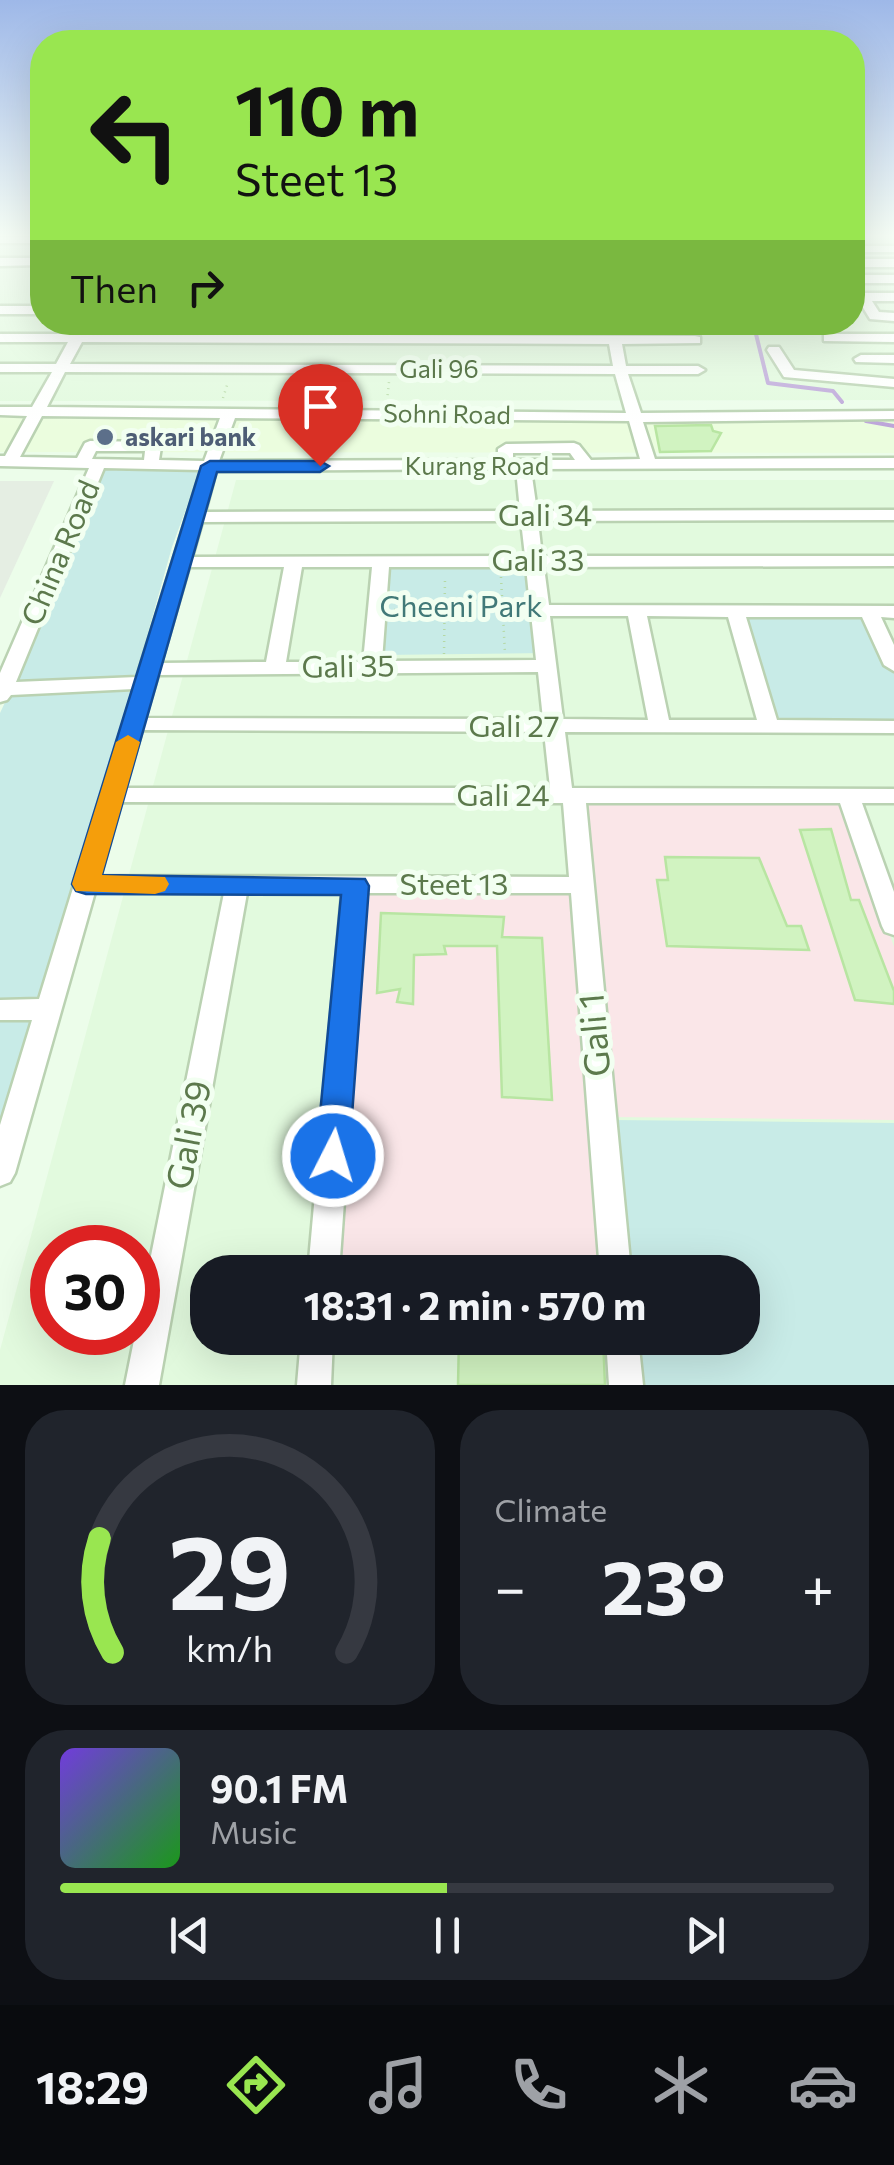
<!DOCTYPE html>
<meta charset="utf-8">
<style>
:root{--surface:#171b24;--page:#20242c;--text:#f1f3f6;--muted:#9ea1a6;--line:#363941;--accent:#99e650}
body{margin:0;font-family:Commissioner,sans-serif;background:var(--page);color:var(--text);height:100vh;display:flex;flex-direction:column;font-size:38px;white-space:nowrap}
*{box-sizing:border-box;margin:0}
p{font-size:32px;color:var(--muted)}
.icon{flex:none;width:55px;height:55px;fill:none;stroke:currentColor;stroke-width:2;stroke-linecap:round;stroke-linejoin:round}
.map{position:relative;height:1385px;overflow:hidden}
.panel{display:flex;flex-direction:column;gap:25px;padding:25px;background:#0d0f14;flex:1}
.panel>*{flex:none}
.top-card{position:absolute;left:30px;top:30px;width:835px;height:305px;border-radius:40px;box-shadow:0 10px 40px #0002;background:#99e650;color:#111;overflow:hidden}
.speed{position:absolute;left:30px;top:1225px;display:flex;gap:20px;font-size:50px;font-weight:700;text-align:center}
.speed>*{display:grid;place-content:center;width:130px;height:130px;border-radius:50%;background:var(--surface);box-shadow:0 10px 40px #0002;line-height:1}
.speed .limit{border:15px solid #d22;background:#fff;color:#111}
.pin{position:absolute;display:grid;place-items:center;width:85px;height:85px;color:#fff;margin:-102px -42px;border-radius:50% 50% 50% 0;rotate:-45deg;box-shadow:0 0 10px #0007}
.pin .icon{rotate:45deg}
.me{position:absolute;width:110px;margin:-55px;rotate:5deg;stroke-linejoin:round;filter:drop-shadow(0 0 8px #0008)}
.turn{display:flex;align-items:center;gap:35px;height:210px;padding:0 40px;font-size:45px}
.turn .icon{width:130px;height:130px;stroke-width:2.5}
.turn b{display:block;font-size:70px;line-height:85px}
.then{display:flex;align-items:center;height:95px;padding:0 40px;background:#0003;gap:20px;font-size:38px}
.big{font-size:75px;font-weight:700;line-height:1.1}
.panel .tile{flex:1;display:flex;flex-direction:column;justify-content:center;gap:15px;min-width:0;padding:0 35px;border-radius:40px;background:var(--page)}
.panel .dial{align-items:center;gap:0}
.dial svg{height:260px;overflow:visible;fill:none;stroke:var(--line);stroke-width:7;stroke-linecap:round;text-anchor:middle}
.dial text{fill:var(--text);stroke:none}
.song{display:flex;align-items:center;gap:30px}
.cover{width:120px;height:120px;border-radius:15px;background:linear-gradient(135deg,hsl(260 70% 55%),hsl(120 70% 35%))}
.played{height:10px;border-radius:5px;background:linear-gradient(90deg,var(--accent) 50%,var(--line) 50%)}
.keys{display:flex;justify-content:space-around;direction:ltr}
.heat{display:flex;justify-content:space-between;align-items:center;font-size:55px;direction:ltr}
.panel .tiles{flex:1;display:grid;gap:25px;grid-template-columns:1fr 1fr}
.tile:last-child{grid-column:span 2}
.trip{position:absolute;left:190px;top:1255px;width:570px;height:100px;border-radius:40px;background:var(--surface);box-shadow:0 10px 40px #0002;font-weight:700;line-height:100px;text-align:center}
.dock{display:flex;height:160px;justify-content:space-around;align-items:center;background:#090b0e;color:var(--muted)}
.dock .icon{width:70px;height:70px}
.dock .selected{color:var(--accent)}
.dock b{font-size:45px;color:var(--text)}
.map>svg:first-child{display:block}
</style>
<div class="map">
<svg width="894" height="1385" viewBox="0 0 894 1385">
<rect width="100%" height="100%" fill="#ecfdea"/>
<path fill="#e2fade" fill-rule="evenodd" d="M0,234H42V322H852L853,234H894V400L0,401Z
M236,480H894V1385H0V1350ZM52,1248H138V1332H52ZM208,1272H742V1338H208Z"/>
<path fill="#ebfdde" d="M0,416L894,418V453L0,452Z"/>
<path fill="#e5eee3" d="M0,481H54L0,598Z"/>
<path fill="#fae6e8" d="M845,802L894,947V1120L611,1117L581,803Z
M362,890L577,891L608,1272H331Z"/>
<path fill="#c8ebe7" d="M104,467L201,468L172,547L64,932L0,1138V713L48,611Z
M537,559L545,653L380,655L383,560Z
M870,610L894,661V721L770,722L739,611Z
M612,1120L894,1123V1385H638L634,1338H742V1272H627Z"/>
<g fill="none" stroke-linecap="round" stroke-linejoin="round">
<path stroke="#bca4d9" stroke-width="4" d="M753,322L768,383L833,391L842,402
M866,421L894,426"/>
</g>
<path fill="#d1f3c1" stroke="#b8e5a2" stroke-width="2.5" d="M711,425L713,431L721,433L711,451L660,452L655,426Z
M831,829L851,900H859L894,991V1004L855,1000L800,830Z
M665,857L759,858L787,926H801L809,950L667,946L657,880H668Z
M381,913L504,917L502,937L542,938L552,1100L502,1097L497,946H444L446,954L414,955L413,1004L397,1002L400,989L377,993Z
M459,1338H603L605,1385H458Z"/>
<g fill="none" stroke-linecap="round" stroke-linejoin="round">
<g stroke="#bad2b2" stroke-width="5">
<path id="minor" d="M0,237H42V243H0Z
M852,246H894V252H852Z
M0,258H42V265L0,266Z
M852,259H894V267H852Z
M852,275H894V283H852Z
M852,293H894V301H872L879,312L894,313V321L870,319L859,301H852Z
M0,306H42V314H0Z
M79,322H92L86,334L695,336L700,337V343L622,344L626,366H698L705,370L698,374H628L641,413L894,411V419L643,422L655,459L894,458V468L531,469L537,511L894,510V520L538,521L542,556H894V566L544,567L549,605L894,606V618L881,617L894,645V671L884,665L862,617H746L777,720L894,721V733L565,732L572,788L894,789V803H862L894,892V935L885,932L882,926L840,803H586L631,1272H600L571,893H366L339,1272H308L342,893H247L159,1385H125L224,893L95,892L15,1173L10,1182L0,1186V1125L32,1020H0V1000L39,999L134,689L11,695L7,700L0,702V673L89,468L0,466V456H5L27,416L0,415V407H32L52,372H0V364H56L68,342H0V334H73ZM82,342L609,344L613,366L70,364ZM65,372L615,374L626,413L47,407ZM42,416L220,418L204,461L159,460L161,447L153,442L90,441L85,443L77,458L20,457ZM235,418L629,421L640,459L591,460L579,445L574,443L506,444L498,449V460L219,461ZM96,451H145L144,460L92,459ZM513,453H570L575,460H513ZM104,468L201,470L137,677L16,682ZM500,469H516L520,511L205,512L216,471ZM521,521L525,556L192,557L202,522ZM189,567H284L266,662L161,663ZM302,567H372L363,662H286ZM389,567H526L530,606L528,610L531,614L536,660L382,661ZM550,616H628L648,720L563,719ZM647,616L728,617L757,720H669ZM538,672L543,719L145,718L158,675ZM142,730L544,732L550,788H125ZM121,802L563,803L569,877L100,876Z
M829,334H894V342L824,341V335Z
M769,347H779L794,370L894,379V387L784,377L767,350Z
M861,355H894V363L856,362L854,359Z
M301,1338H333L331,1385H297Z
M606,1338H638L643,1385H609Z"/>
</g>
<path stroke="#b5d8a4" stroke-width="2.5" stroke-dasharray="1 5" stroke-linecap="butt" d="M223,398L228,382
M387,401L389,382
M501,577L505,654
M394,610H521
M444,654L445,577"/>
<use href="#minor" fill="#fff" fill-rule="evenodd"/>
</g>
<linearGradient id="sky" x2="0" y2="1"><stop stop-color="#9eb8e8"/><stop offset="0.55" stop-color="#f6fef6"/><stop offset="1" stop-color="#f6fef6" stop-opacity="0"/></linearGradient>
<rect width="894" height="428" fill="url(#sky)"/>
<path fill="#1a73e8" stroke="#114b97" stroke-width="2.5" d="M210,461H320L329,466L320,472H217L102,875L365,879L369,886L349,1156L344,1167L333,1171L321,1167L316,1156L341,895L86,894L76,891L72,884L201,466Z"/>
<path fill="#f59e0b" d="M128,735L140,742L102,875L165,877L169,884L165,891L155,894L76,891L72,884L116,742Z"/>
<circle fill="#5c6f8a" stroke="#f2fff1" stroke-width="4" cx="105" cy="437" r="10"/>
<g text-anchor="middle" stroke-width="10" stroke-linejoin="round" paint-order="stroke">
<g font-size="25" fill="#5c794c" stroke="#f2fff1">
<text x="439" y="378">Gali 96</text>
<text transform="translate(447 414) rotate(1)" y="9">Sohni Road</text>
<text x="477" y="475">Kurang Road</text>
</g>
<g font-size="25" font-weight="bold" fill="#4e5e75" stroke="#f2fff1" text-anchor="start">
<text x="125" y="446">askari bank</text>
</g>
<g font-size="30" fill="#5c794c" stroke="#f2fff1">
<text x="545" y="526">Gali 34</text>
<text transform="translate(61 553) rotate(-67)" y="10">China Road</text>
<text x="538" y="571">Gali 33</text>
<text transform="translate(348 667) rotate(-1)" y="10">Gali 35</text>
<text x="514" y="737">Gali 27</text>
<text x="503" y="806">Gali 24</text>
<text x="454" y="895">Steet 13</text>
</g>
<g font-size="30" fill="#417978" stroke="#f2fff1">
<text x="461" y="617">Cheeni Park</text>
</g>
<g font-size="35" fill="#5c794c" stroke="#f2fff1">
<text transform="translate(595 1035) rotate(-95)" y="12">Gali 1</text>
<text transform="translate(189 1135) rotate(-79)" y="12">Gali 39</text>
</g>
</g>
</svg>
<div class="speed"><div class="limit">30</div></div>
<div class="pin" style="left:320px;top:466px;background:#d93025"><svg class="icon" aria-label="arrive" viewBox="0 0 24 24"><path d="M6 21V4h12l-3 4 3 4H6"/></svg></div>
<svg class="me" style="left:333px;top:1156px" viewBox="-20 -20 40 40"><circle r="17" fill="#1a73e8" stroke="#fff" stroke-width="3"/><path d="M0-11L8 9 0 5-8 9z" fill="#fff"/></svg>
<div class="trip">18:31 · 2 min · 570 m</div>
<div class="top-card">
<div class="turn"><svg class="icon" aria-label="left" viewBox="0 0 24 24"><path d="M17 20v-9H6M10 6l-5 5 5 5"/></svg><div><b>110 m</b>Steet 13</div></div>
<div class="then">Then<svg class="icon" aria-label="right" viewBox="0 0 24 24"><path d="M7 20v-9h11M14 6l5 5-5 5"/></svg></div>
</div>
</div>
<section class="panel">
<div class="tiles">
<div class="tile dial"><svg viewBox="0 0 100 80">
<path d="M14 69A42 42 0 1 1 86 69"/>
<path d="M14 69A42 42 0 0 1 10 34" stroke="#99e650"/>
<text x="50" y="56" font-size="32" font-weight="700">29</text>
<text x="50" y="72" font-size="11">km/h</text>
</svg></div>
<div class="tile"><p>Climate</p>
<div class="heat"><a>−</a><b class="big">23°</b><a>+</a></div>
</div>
<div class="tile">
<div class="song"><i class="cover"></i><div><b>90.1 FM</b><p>Music</p></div></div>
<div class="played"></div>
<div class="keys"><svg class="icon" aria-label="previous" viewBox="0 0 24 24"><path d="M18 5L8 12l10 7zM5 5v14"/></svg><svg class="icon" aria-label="pause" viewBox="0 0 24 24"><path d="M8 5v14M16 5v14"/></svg><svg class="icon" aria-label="next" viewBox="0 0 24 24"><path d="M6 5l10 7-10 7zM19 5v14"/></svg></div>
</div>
</div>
</section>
<nav class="dock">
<b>18:29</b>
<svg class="icon selected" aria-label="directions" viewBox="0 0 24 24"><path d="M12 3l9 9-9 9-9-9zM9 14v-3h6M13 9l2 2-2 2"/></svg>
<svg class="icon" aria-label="music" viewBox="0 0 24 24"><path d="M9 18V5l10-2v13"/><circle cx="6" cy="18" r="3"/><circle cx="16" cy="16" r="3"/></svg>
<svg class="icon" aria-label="phone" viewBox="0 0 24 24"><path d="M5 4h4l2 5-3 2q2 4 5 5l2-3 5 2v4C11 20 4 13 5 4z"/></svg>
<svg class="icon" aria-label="climate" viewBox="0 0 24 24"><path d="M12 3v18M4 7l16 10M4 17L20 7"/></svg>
<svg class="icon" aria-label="car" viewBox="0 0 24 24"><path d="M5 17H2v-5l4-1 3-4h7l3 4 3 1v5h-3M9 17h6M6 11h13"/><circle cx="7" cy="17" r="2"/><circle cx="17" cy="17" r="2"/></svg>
</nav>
